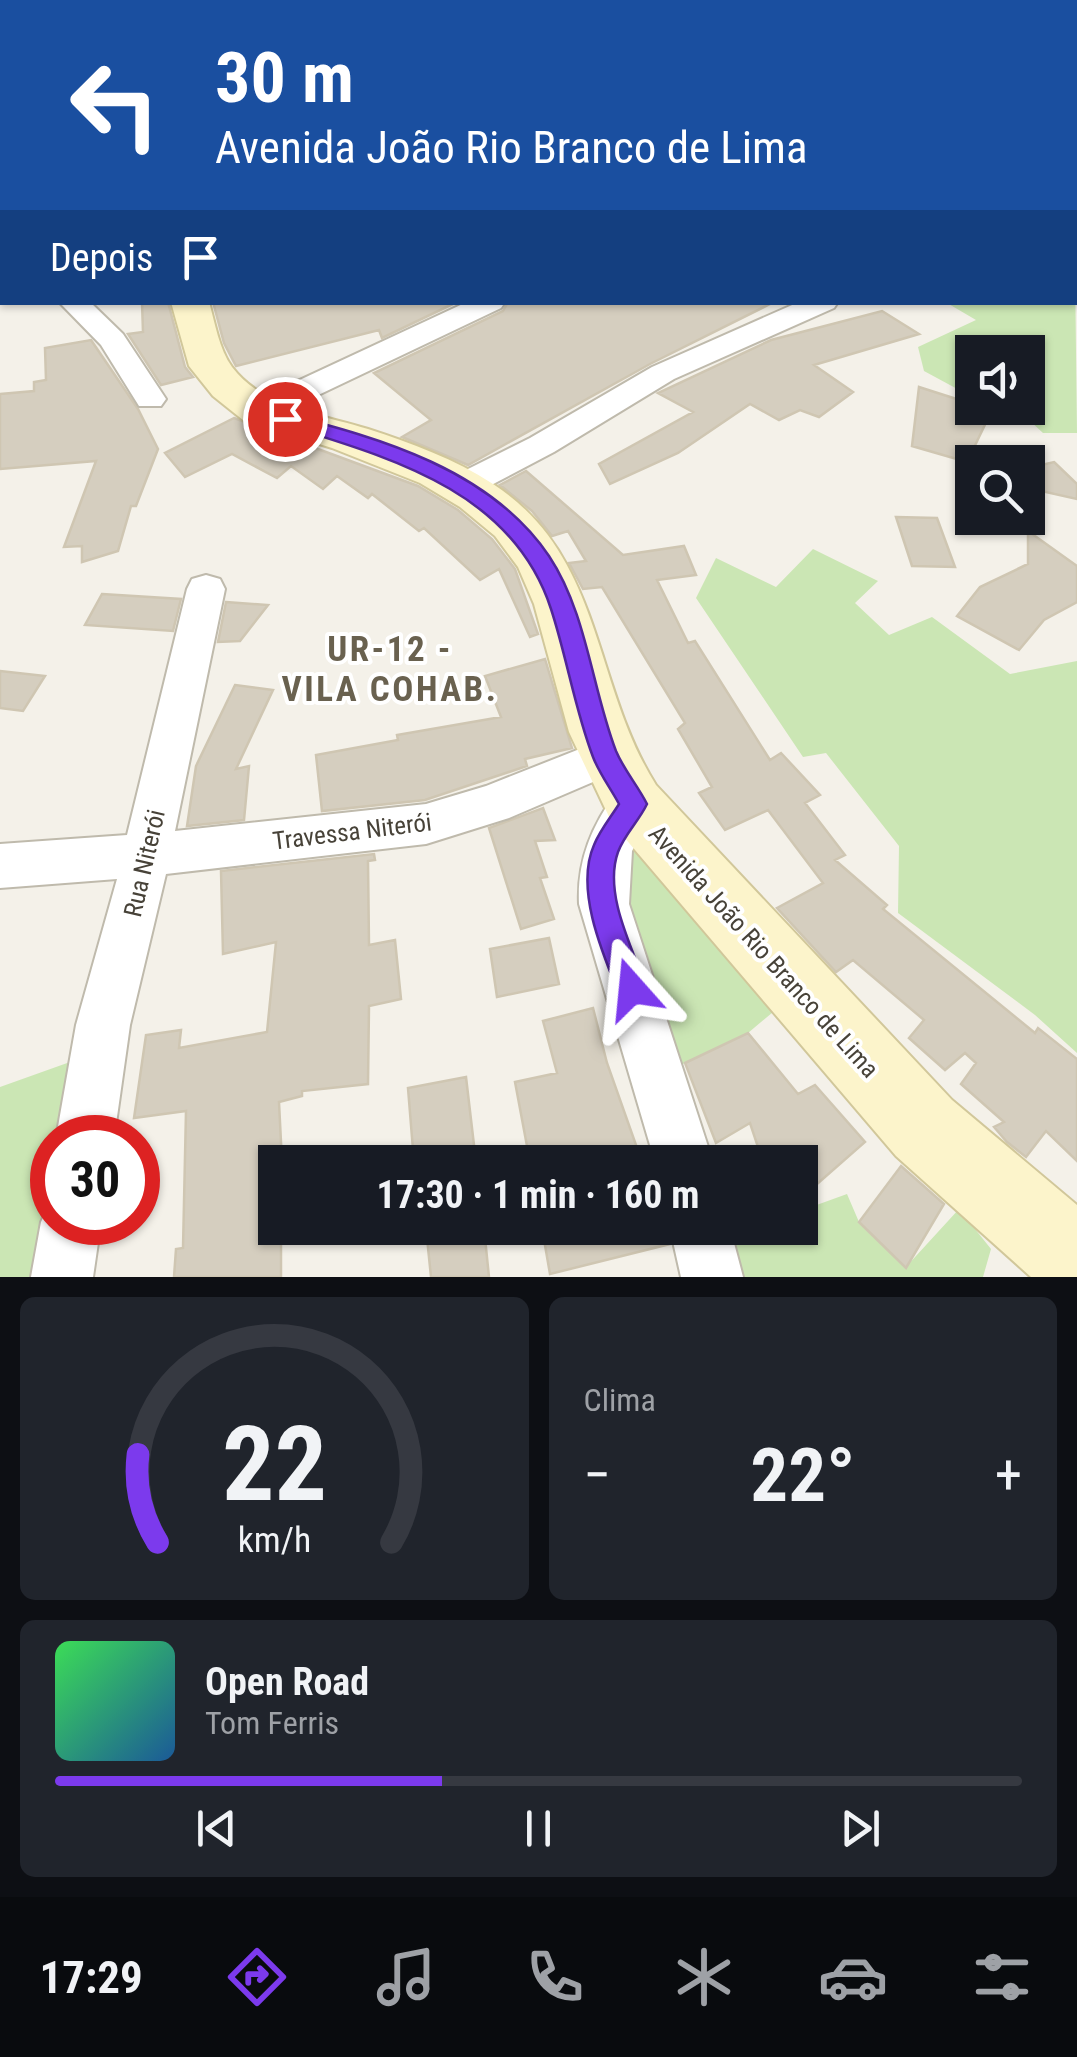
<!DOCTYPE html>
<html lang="pt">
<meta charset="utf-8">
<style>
:root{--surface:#171b24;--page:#20242c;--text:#f1f3f6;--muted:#9ea1a6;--line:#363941;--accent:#7c3aed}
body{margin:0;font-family:"Roboto Condensed",sans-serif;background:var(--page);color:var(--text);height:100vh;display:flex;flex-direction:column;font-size:38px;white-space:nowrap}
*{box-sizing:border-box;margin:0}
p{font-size:32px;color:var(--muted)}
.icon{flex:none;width:55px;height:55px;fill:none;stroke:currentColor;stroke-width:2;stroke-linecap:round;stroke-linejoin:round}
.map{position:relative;height:1277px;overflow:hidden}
.details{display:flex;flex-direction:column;gap:20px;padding:20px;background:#0d0f14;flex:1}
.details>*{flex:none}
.banner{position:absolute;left:0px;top:0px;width:1078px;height:305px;box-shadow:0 2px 8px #0004;background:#1a4fa0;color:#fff;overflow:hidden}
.controls{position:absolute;left:955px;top:335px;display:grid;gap:20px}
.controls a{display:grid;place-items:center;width:90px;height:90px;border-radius:0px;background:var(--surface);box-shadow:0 2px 8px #0004;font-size:50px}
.speed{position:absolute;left:30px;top:1115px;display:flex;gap:20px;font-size:50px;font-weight:700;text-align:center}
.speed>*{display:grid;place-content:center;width:130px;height:130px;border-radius:50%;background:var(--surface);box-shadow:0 2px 8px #0004;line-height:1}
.speed .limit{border:15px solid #d22;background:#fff;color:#111}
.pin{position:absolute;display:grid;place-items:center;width:85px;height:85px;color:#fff;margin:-42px;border:5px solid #fff;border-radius:50%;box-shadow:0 2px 10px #0007}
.me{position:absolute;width:110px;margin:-55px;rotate:342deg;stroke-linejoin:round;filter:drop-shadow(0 0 8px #0008)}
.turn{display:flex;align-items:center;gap:35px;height:210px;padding:0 50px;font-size:45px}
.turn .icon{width:130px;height:130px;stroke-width:2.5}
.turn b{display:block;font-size:70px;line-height:85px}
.then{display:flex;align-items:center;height:95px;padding:0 50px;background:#0003;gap:20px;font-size:38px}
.big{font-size:75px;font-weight:700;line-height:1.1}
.details .tile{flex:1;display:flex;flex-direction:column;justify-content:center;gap:15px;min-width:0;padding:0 35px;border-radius:15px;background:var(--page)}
.details .dial{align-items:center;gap:0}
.dial svg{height:260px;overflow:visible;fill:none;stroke:var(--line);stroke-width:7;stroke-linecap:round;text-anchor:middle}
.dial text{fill:var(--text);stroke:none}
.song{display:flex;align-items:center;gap:30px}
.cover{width:120px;height:120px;border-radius:15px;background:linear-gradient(135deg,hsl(130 70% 55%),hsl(210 70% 35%))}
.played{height:10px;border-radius:5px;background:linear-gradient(90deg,var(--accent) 40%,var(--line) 40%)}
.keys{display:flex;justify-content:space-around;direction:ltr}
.heat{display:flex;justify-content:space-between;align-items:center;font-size:55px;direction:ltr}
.details .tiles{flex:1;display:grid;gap:20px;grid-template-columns:1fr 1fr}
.tile:last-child{grid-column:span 2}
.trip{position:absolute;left:258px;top:1145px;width:560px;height:100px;border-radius:0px;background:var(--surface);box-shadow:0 2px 8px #0004;font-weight:700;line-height:100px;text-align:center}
.menu{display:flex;height:160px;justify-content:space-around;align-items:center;background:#090b0e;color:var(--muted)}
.menu .icon{width:70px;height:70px}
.menu .selected{color:var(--accent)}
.menu b{font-size:45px;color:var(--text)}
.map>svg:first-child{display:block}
</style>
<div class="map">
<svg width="1077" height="1277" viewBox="0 0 1077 1277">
<rect width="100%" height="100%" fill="#f4f1e9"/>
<path fill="#cbe6b4" d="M1075,270L1077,433H1043L1016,408H1028V352H972V391H961L924,371L918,347L976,320L947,303L1075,302Z
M813,549L878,581L855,603L889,635L932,617L1010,674L1077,661V1053L1035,1015L898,913L899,846L826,753L803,757L696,598L716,558L776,587Z
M635,808L791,997L748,1033L681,1065L607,890Z
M70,1062L61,1137L52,1138V1211L45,1277H0V1087Z
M847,1194L859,1222L905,1268L959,1209L991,1249L983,1277H731L718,1228H800V1211Z"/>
<path fill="#d5cebf" stroke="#cfc6b2" stroke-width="2.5" d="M142,302H168L185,367L193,377L161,385L128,334L143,332Z
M213,302H457L382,338L379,330L236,366L224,343Z
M508,302H774L650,364L468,465L402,437L431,420L374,373L503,311Z
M882,311L919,334L814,365L853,392L819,417L800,410L779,420L750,404L678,453L610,484L599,464L693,412L658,393L771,340Z
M91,340L138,409L158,449L136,506H131L118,551L82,562V546L64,547L96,461L0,469V394L34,391V382L46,380L45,348Z
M919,387L972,404V408L992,410L967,462L912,446Z
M234,418L418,486L458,510L492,539L515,569L538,634L530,637L499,569L480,580L424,528L419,531L372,494L368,498L337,476L323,489L291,466L277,478L232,454L185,477L165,453Z
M1054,462L1077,484V499L1028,488V468Z
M526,471L623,555L684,546L696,575L657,580L688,643L695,641L770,760L781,753L820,795L805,803L845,855L835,860L887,905L883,909L1035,1033L1038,1028L1077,1059V1161L1046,1131L1026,1157L1007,1142L994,1127L1004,1122L961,1084L976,1063L965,1053L945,1070L909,1038L924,1020L853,960L836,972L777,908L823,883L768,810L725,830L699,793L712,787L678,729L685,723L602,587L583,589L569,563L586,561L568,531L552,536L532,511L500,485Z
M896,517L937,518L955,567L912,566Z
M1028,531L1077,566V602L1044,620L1019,650L957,616L980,587L1028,564Z
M102,594L181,599L173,631L85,625Z
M226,602L268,605L240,641L218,642Z
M545,659L572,748L525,759L527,766L425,800L322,811L316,755L398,740L397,735L501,717L485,676Z
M0,671L45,676L23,711L0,708Z
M235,685L273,690L236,769L249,766L244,820L187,826L196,766Z
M543,808L555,840L535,841L547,877L540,878L554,919L521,929L489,828Z
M374,854L375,860L368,861L369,945L395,940L401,999L369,1006L368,1084L302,1091V1096L279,1102L282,1162H275V1229L281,1228V1277H174L176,1249L183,1248L186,1111L134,1118L146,1035L181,1030L179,1048L267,1032L276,942L223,954L221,871Z
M549,938L559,984L497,997L490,949Z
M593,1008L607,1063L642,1162H530L515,1082L557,1073L543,1021Z
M748,1033L798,1094L815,1085L865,1142L800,1199V1162H763L750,1123L716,1143L685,1063Z
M466,1077L476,1162H414L408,1088Z
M901,1166L944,1204L906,1268L859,1222Z
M426,1228H484L489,1277H431Z
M542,1228H667L670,1244L550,1274Z"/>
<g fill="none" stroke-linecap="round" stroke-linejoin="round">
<g stroke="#bfbaac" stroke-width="4">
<path id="street" d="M794,0H815L817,2H796Z
M1077,0V10H1075V2H1068Z
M1075,111H1077V124H1075Z
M0,207L2,208V225L0,224Z
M1075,207L1077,208V224L1075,223Z
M59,302H90L123,334L166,399L161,406H139L101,345Z
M467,302H505L501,308L270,418H248L243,411L248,404Z
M799,302H838L834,308L674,379L554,452L476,493L464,496L452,493L447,485L452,477L530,438L652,367Z
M206,575L220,579L225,589L175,831L426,804L486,786L605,739L621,744L627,757L621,770L509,818L426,844L166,874L130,1025L114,1138H56L76,1025L117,879L0,888V844L127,835L187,589L192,579Z
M634,784L650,790L657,804L632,851L629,904L713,1162H655L579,904C577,860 592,825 618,790Z
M52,1199V1222H101L93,1277H31L41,1222Z
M670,1228H730L743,1277H681Z"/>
</g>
<g stroke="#d1c79a" stroke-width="4">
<path id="secondary" d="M946,0H976L977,2H948Z
M1005,0H1035L1036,2H1007Z
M1075,36L1077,37V53L1075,52Z
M0,48H2V64H0Z
M0,130H2V149H0Z
M171,302H209C215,323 219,349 232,367C264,409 321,414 368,429C411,443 455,459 493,484C604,556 592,684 656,785L952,1100L1077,1205V1277H1031L896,1156L612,823L569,732L534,604L518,567L495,536L460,507L420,483L332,448L243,420L213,396L189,366Z"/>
</g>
<use href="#street" fill="#fff" fill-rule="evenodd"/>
<use href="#secondary" fill="#fcf4cb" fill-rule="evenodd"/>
</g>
<path fill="#7c3aed" stroke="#51269a" stroke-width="2.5" d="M285,414C381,438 491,470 549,556C587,613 592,689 616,751C624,770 638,786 647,804C639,821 624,835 618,852C603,894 633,949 647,989L643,999L632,1003L621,999C604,957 574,890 594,845C600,830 611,817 619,804C611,789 599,773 593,757C575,710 567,658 551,609C512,489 387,457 279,423L276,419Z"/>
<g text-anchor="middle" stroke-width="8" stroke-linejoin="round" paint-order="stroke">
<g font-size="25" fill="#474238" stroke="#fff">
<text transform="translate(352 831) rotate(-7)" y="9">Travessa Niterói</text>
<text transform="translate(144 863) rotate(-77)" y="9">Rua Niterói</text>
<text transform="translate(764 951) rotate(48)" y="9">Avenida João Rio Branco de Lima</text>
</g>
<g font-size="35" font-weight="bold" letter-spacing="2.5" fill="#69614f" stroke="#fff">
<text x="390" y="661">UR-12 -<tspan x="390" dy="40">VILA COHAB.</tspan></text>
</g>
</g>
</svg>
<div class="controls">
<a><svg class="icon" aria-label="sound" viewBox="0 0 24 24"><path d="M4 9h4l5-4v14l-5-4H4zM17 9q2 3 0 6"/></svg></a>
<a><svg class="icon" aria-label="search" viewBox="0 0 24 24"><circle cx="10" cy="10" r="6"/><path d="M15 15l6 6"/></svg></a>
</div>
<div class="speed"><div class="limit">30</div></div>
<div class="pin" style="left:285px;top:419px;background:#d93025"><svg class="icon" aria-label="arrive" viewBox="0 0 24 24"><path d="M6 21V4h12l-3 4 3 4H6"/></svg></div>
<svg class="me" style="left:632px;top:989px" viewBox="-20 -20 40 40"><path d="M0-17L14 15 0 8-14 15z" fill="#7c3aed" stroke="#fff" stroke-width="4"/></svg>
<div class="trip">17:30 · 1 min · 160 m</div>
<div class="banner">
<div class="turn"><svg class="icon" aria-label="left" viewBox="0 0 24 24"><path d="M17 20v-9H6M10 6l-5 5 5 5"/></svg><div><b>30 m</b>Avenida João Rio Branco de Lima</div></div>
<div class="then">Depois<svg class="icon" aria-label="arrive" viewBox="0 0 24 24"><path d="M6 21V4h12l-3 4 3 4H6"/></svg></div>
</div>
</div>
<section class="details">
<div class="tiles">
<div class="tile dial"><svg viewBox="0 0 100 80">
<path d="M14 69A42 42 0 1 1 86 69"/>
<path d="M14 69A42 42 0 0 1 8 42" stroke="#7c3aed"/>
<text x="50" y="56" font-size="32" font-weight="700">22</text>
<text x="50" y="72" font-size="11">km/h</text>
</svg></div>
<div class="tile"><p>Clima</p>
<div class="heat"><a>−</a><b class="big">22°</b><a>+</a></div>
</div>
<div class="tile">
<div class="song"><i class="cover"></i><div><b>Open Road</b><p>Tom Ferris</p></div></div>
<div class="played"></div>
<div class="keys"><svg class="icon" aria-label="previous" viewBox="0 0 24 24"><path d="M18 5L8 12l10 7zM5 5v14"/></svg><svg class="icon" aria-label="pause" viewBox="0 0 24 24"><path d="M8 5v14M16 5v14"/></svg><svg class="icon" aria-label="next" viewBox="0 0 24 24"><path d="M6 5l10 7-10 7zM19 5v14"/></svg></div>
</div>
</div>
</section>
<nav class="menu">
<b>17:29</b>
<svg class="icon selected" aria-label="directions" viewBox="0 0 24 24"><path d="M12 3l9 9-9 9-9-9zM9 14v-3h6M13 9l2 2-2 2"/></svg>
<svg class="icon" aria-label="music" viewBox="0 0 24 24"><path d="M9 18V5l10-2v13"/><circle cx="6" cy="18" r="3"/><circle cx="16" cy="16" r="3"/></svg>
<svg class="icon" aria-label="phone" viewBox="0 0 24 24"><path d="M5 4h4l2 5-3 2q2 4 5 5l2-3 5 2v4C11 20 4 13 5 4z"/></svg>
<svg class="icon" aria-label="climate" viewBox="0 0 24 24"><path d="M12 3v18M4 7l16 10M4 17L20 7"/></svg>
<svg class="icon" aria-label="car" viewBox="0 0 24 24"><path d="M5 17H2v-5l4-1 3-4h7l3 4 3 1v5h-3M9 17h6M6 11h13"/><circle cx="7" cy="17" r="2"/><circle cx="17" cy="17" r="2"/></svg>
<svg class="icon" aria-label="filters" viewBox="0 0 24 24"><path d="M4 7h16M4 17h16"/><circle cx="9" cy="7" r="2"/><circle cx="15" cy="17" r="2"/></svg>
</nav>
